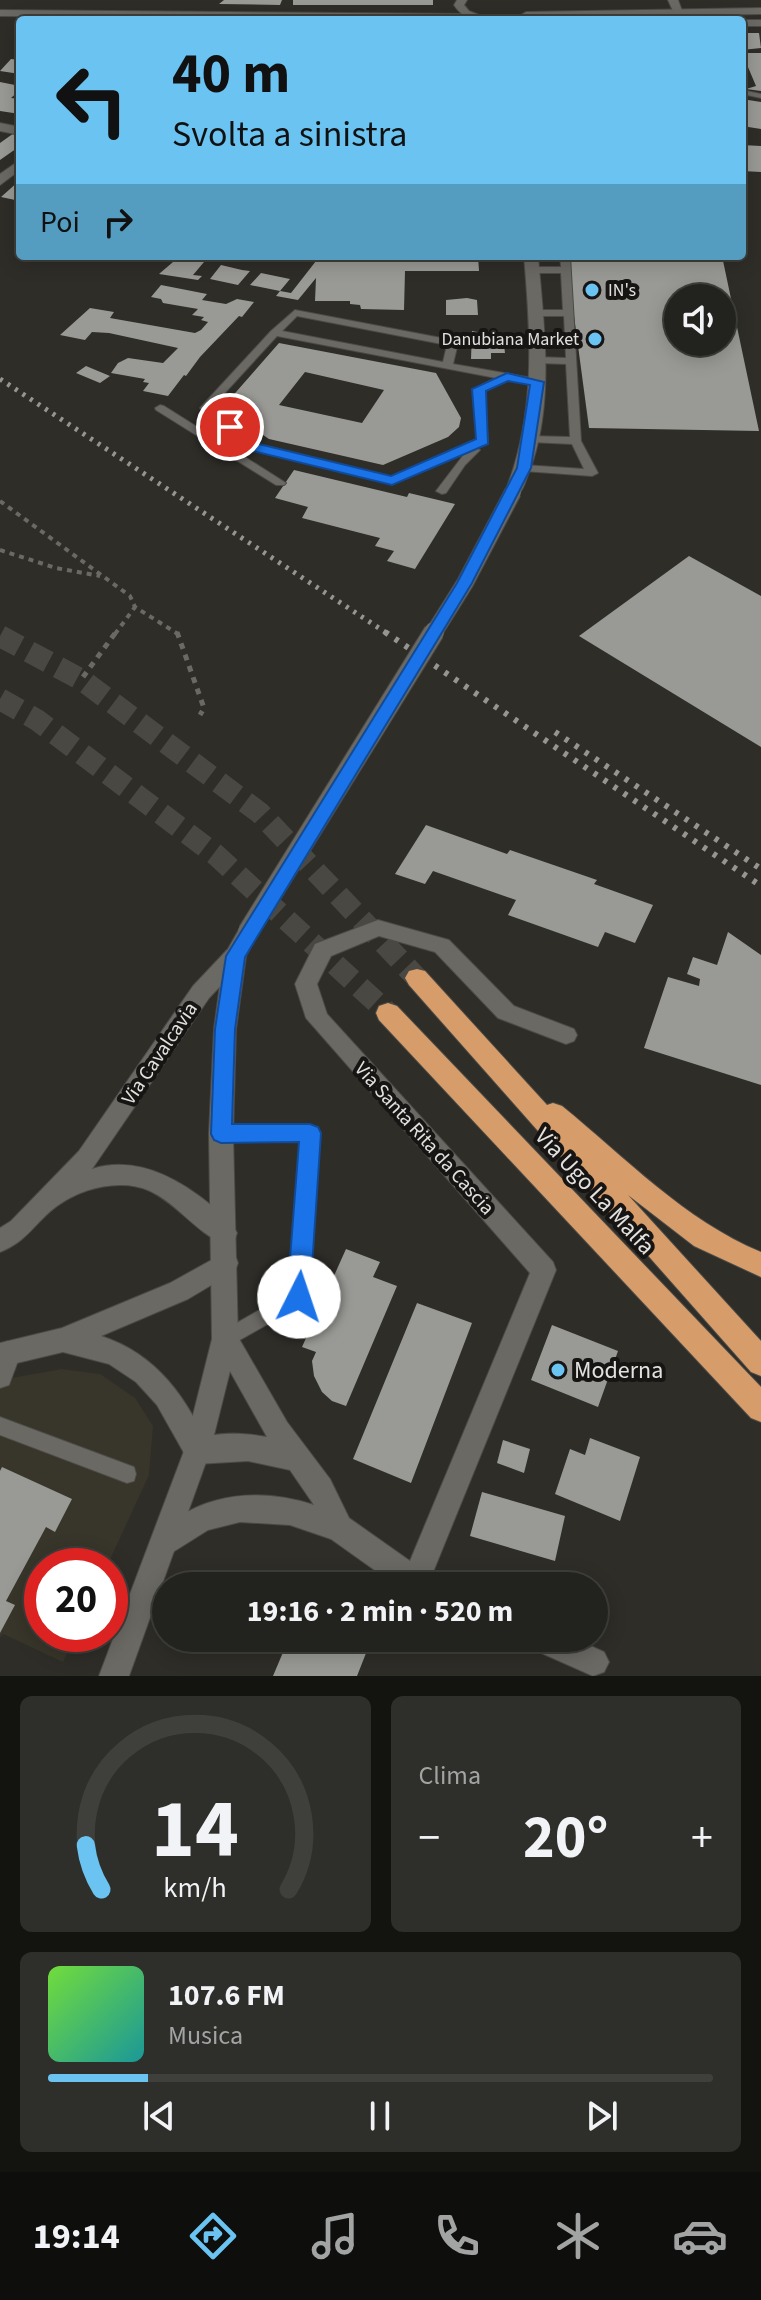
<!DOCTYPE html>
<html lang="it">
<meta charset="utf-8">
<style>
:root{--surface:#22221e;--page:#2e2f2b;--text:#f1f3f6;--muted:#a2a4a4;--line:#3f3f3c;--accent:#6ac3f1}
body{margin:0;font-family:"Source Sans 3",sans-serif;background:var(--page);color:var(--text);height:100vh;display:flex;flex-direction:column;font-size:30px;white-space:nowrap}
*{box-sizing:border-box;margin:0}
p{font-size:26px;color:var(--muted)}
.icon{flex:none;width:44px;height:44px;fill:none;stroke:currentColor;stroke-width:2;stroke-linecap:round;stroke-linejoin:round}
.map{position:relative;height:1676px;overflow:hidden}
.details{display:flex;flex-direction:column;gap:20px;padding:20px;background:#131310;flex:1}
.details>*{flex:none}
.top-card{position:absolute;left:16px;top:16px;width:730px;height:244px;border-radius:8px;box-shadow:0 4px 20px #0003,0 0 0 2px var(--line);background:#6ac3f1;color:#111;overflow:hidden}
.buttons{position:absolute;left:664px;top:284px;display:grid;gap:16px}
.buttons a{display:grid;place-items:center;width:72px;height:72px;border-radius:50%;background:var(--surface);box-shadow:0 4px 20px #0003,0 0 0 2px var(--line);font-size:40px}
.speed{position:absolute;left:24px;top:1548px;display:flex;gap:16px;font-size:40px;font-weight:700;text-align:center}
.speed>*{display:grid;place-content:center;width:104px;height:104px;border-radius:50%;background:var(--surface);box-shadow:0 4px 20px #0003,0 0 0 2px var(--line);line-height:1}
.speed .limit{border:12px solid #d22;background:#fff;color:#111}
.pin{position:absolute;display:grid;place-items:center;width:68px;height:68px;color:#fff;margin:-34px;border:4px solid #fff;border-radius:50%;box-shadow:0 2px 8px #0007}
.me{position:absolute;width:88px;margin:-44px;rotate:4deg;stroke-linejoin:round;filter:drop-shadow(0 0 6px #0008)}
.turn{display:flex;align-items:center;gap:28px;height:168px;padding:0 24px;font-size:36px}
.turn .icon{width:104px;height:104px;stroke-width:2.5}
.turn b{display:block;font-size:56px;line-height:68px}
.then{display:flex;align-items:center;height:76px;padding:0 24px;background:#0003;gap:16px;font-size:30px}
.big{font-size:60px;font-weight:700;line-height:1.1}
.details .tile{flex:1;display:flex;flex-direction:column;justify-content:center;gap:12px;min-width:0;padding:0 28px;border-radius:12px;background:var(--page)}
.details .dial{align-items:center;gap:0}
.dial svg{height:208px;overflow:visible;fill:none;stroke:var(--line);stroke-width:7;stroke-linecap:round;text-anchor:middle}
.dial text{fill:var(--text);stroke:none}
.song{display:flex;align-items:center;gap:24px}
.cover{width:96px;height:96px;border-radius:12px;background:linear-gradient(135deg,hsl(100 70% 55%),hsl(180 70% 35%))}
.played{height:8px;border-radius:4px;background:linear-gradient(90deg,var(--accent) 15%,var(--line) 15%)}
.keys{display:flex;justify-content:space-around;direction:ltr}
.heat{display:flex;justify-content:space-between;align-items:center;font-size:44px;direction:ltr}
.details .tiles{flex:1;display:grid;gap:20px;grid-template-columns:1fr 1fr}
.tile:last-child{grid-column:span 2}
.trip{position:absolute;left:152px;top:1572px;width:456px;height:80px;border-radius:40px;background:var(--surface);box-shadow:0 4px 20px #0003,0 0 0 2px var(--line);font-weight:700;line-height:80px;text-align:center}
.dock{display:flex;height:128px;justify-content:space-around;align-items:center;background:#0e0e0c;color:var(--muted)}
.dock .icon{width:56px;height:56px}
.dock .active{color:var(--accent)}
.dock b{font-size:36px;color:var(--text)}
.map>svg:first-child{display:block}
</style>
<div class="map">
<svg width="761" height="1676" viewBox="0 0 761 1676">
<rect width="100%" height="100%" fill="#2e2d28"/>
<path fill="#38352a" d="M62,1369L100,1374L135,1398L153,1426L149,1475L107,1566H42V1634H76L63,1662L3,1634L0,1638V1380Z"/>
<path fill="#999a95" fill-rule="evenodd" d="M224,0H282L280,5L219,4Z
M293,0H433V5H293Z
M742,33H759L761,48L742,50Z
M742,53H761V91L746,89L756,86Z
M11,59L20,60V74L0,71Z
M0,82L20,86V90L11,98L20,99V114L0,111Z
M742,99L761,102V129L742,126Z
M14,133H20V146L0,160V143Z
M742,145L761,146V172L742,171Z
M20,180V201L1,197L10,189Z
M180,256L204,262L193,275L202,276L198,280L159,274Z
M316,256H478L479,271H405L404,310L361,309L360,305L350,304V301H315L316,278L298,300L276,296L280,291L250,285L261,273L290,279L280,291L291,293L316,261Z
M566,256H722L759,431L589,428ZM678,298H722V342H678Z
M221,265L242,270L250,271L238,285L210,279Z
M161,285L207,294L202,300L226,304L237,299L254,302L242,317L239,316L200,357L186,376L184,375L168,396L143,391L149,383L143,382L145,379L111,373L118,363L128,358L163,363L178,348L109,333L92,332L85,340L60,335L90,308L114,312L110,318L195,333L201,330L208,322L201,320L204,317L192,315L198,309L163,303L161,299L151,297Z
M467,298L477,300L478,315H446V300Z
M472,331L503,337L505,353H491V359H471Z
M279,343L436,373L461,418L459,427L448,437L383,465L269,439L222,408ZM305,372L384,390L362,423L279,405Z
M86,366L110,376L100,383L76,373Z
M294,470L407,497L409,493L455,504L415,569L387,561L394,551L375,546L380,538L302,518L308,507L275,498Z
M689,556L761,596V747L579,636Z
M426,825L507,854L510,850L597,880L594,884L653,905L635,943L605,932L598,947L508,915L516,900L433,871L425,884L395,874Z
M728,932L761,955V1085L644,1048L668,977L699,986L700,979L687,974L693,957L717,965Z
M346,1249L380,1262L373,1277L397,1286L346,1406L332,1401L322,1392L314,1376L312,1361L316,1352L302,1347Z
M417,1303L472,1323L411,1483L353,1459Z
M552,1325L618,1351L598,1407L531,1380Z
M590,1438L640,1457L620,1521L555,1494L570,1449L585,1455Z
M503,1440L530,1449L524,1473L497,1463Z
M2,1467L72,1499L55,1532L46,1527L6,1601L15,1605L0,1633V1471Z
M482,1492L565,1516L555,1561L470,1536Z
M289,1638H372L357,1676H273Z"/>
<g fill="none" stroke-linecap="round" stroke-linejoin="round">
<path stroke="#494843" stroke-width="22" stroke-dasharray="22 11" stroke-linecap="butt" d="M0,636L82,680L260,813L417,978
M0,699L37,720L216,855L388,1013"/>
<g stroke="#4b4a46" stroke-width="2">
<path id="service" d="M742,90L761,94V98L742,94Z
M560,256H570L581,441L598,473L592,476L524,471L518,468L524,465L584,469L572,444L530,442L525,439L530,436L570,437L566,364L537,363L532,360L537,357L566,358L564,316H534L529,313L534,310H563L561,273H533L528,270L533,267H561Z
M295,310L457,341L458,343L453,364L538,379L543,382L538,385L508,380L484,391L488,441L477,448L480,450L465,465L446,493L442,494L436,491L465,453L392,484L250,449L200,408L271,331ZM297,316L447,345L443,362L282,331ZM277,336L496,378L474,389L477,439L391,477L258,445L211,408Z
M160,405L164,406L286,483L284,485H276L156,410L155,408Z
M310,1126L316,1128L318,1133L308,1297L305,1303L231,1345L225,1347L219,1345L216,1339L219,1333L291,1292L301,1140L221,1141L215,1139L213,1134L215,1129L221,1127Z
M0,1417L134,1467L136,1474L134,1481L127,1483L0,1435Z"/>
</g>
<g stroke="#4b4a46" stroke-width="2">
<path id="minor" d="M668,0H678L684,16L565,20L570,17L673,11Z
M0,10L473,14L478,17L474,20H439L0,16Z
M741,20H761V26H742Z
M0,123L20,127V135L0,131Z
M20,160V170L0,185V174Z
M225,256H248L241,260Z
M378,920L449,940L514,1006L574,1029L577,1035L574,1041L566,1044L498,1018L435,952L379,936L331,956L317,984L327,1014L553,1262L556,1270L431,1577L435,1586H397L331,1539L290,1525L240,1522L208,1530L165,1557L155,1553L151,1543C156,1530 166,1526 177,1518C218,1491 268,1490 314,1505L290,1470L248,1461L197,1464L188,1460L184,1451L188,1442C212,1432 241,1432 267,1437L212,1339L216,1330L225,1327L234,1330L287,1422L330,1479L349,1518L410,1561L530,1273L306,1018L295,984L315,944Z
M8,1341L17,1344L21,1353L9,1385L0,1388V1344Z
M526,1638H573L604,1652L609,1662L604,1672L593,1676L530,1648Z"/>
</g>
<g stroke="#4b4a46" stroke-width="2">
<path id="tertiary" d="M235,948L243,950L246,956L243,962L209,998L92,1169C136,1155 178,1178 212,1206C221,1214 232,1222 237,1233L234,1241L225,1244C197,1234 178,1204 150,1191C121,1178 82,1188 57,1206C35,1222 28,1241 0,1252V1228L11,1221L79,1151L193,986L227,950Z
M226,1252L235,1255L238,1263L235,1271L188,1299L101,1336C157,1354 188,1399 210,1451L206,1460L197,1464L188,1460L157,1405L136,1382L109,1364L63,1352L0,1367V1343L62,1328L170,1283Z"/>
</g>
<g stroke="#4b4a46" stroke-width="2">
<path id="secondary" d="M457,0H467L464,5L469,11L492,20C475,20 464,20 454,5Z
M761,8V14L526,18L521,15L526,12Z
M524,256H538C544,326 555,405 529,472C525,482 523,494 513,497L505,492C536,415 531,337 524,256Z
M248,924L255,926L259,932L246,956L236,1029L233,1134L238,1339L210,1451L129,1676H99L184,1451L212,1339L209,1134L214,1029L224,956L241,926Z"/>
</g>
<g stroke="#4b4a46" stroke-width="2">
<path id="trunk" d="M417,969L425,971L547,1105L553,1103L562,1106C626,1158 684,1220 761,1252V1277L694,1246L628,1195L761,1341V1376L751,1372L409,985L405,978L409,971Z
M388,1003L397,1006L761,1387V1422L751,1418L379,1020L376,1013L379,1006Z"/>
</g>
<path stroke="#6a6965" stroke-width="4" stroke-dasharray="5 5" stroke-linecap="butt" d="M0,501L130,596L135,607L178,634
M0,550L56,568L100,576
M115,634L135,607"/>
<path stroke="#6a6965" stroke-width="5" stroke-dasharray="6 6" stroke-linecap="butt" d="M177,632L204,708L200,715
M83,677L116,632"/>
<use href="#service" fill="#6b6964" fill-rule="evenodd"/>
<use href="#minor" fill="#6b6964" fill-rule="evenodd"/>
<use href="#tertiary" fill="#6b6964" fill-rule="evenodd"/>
<use href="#secondary" fill="#6b6964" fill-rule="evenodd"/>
<use href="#trunk" fill="#d69c6a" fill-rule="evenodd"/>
<path stroke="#969591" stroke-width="5" stroke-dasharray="3 6" stroke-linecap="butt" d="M0,379L388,634"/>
<path stroke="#969591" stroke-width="6" stroke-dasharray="4 8" stroke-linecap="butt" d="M385,632L761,886
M555,732L761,869"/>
<g stroke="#4b4a46" stroke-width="18" stroke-linecap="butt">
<path id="secondary-bridge-far1" d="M433,634L465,583L513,492"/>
</g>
<g stroke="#4b4a46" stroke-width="22" stroke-linecap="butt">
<path id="secondary-bridge" d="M248,932L434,632"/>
</g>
<use href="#secondary-bridge-far1" stroke="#6b6964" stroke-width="16"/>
<use href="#secondary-bridge" stroke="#6b6964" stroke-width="20"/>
</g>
<path fill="#1a73e8" stroke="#114b97" stroke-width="2" d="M507,373L544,382L531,468L472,583L245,957L235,1029L232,1124H310L318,1127L321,1133L310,1297L307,1305L299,1308L291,1305L287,1297L299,1142L221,1143L214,1140L211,1134L215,1029L226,956L457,583L517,468L530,385L508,381L486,391L488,444L392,485L249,450L223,427L225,424H235L259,444L391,476L476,439L472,389Z"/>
<g fill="#6ac3f1" stroke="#161513" stroke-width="3">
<circle cx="592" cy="290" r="8"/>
<circle cx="595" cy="339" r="8"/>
<circle cx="558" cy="1370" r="8"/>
</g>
<g text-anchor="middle" stroke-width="8" stroke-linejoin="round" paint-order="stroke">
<g font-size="18" fill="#e2e1de" stroke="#161513" text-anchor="start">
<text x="608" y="296">IN's</text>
<text x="579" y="345" text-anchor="end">Danubiana Market</text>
</g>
<g font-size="20" fill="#e2e1de" stroke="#161513">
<text transform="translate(159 1053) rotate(-56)" y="7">Via Cavalcavia</text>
<text transform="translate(425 1138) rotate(48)" y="7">Via Santa Rita da Cascia</text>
</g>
<g font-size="24" fill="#e2e1de" stroke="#161513">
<text transform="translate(595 1191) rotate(47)" y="8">Via Ugo La Malfa</text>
</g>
<g font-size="24" fill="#e2e1de" stroke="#161513" text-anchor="start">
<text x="574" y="1378">Moderna</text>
</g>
</g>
</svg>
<div class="buttons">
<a><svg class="icon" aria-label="sound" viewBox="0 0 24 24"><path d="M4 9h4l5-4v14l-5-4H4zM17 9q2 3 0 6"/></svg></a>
</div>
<div class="speed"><div class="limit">20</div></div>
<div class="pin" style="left:230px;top:427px;background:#d93025"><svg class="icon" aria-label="arrive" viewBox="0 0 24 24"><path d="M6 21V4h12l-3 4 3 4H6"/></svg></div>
<svg class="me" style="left:299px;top:1297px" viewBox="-20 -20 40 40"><circle r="19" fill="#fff"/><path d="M0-13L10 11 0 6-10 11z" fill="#1a73e8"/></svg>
<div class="trip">19:16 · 2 min · 520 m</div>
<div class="top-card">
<div class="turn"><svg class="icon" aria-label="left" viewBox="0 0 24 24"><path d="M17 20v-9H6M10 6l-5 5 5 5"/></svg><div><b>40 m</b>Svolta a sinistra</div></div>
<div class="then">Poi<svg class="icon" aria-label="right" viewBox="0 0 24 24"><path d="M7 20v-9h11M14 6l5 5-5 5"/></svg></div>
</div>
</div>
<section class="details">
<div class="tiles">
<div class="tile dial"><svg viewBox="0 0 100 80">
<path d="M14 69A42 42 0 1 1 86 69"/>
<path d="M14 69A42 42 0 0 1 8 52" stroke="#6ac3f1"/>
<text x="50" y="56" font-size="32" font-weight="700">14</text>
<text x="50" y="72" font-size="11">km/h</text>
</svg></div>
<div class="tile"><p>Clima</p>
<div class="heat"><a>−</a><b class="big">20°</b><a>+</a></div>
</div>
<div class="tile">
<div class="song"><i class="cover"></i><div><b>107.6 FM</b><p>Musica</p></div></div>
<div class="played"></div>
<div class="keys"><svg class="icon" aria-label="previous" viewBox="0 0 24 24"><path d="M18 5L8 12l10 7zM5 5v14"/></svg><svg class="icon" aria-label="pause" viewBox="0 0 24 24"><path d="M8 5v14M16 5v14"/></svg><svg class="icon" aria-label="next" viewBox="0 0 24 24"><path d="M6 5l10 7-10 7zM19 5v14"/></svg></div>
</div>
</div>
</section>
<nav class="dock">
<b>19:14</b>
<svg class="icon active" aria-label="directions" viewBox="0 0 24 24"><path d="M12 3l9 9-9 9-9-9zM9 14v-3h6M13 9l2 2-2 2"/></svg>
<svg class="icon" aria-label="music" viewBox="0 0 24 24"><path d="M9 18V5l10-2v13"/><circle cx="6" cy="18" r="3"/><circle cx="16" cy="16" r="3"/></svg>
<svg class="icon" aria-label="phone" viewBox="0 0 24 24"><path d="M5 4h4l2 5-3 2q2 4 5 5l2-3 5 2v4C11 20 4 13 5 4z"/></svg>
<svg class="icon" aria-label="climate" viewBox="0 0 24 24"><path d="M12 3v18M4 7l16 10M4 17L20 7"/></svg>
<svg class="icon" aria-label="car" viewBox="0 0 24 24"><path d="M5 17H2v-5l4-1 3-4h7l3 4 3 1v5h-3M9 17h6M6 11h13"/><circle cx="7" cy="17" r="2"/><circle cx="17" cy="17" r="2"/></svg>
</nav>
